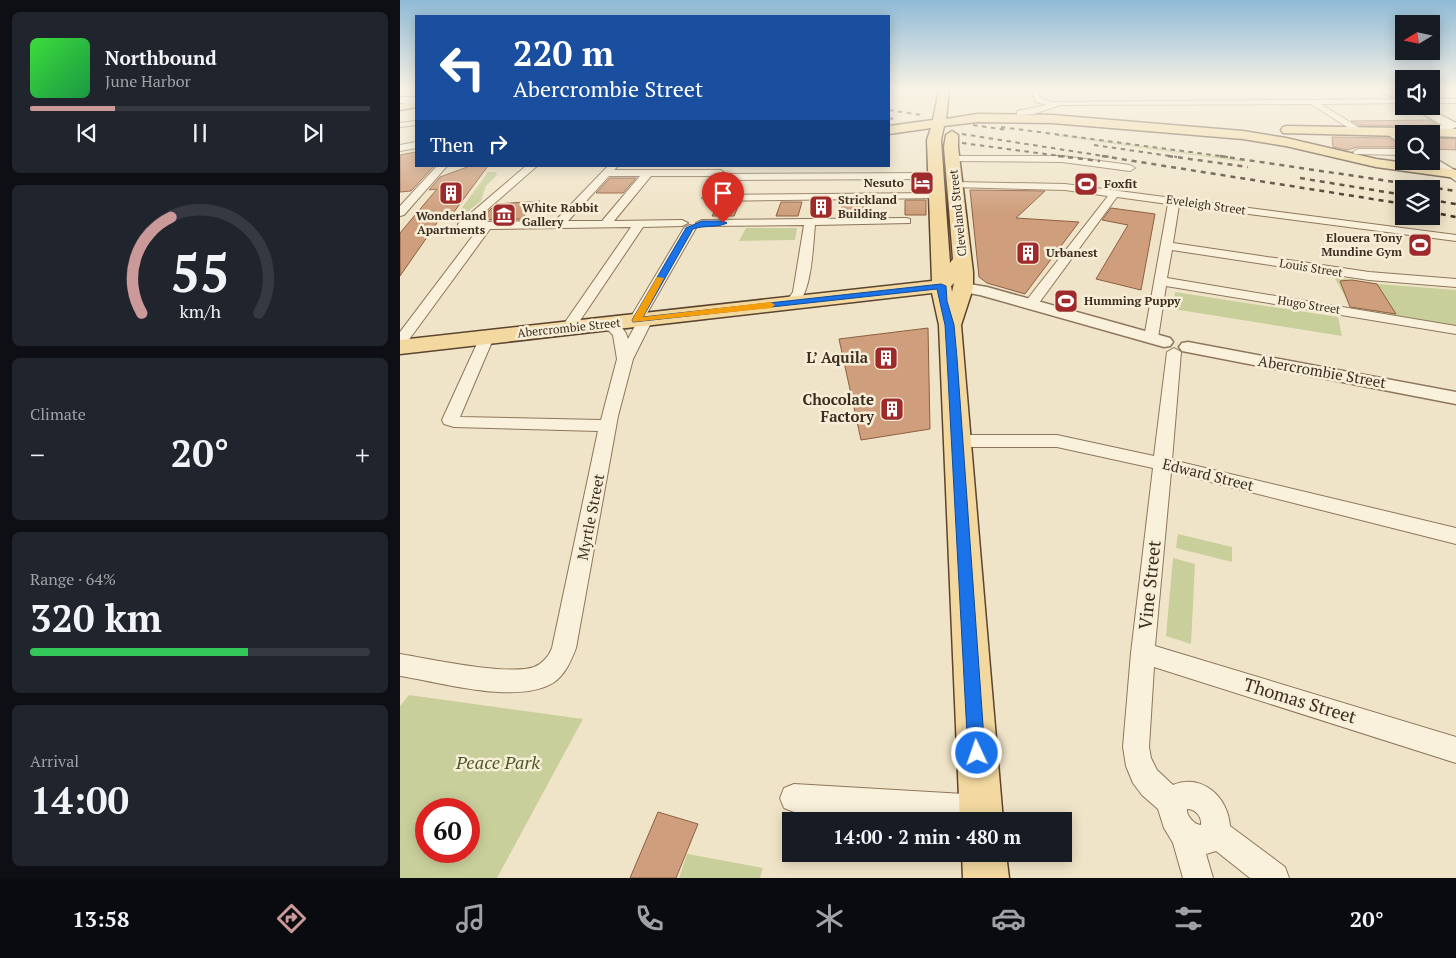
<!DOCTYPE html>
<meta charset="utf-8">
<style>
:root{--surface:#171b24;--page:#20242c;--text:#f1f3f6;--muted:#9ea1a6;--line:#363941;--accent:#cc999b}
body{margin:0;font-family:"PT Serif",serif;background:var(--page);color:var(--text);height:100vh;display:flex;flex-direction:column;font-size:19px;white-space:nowrap}
*{box-sizing:border-box;margin:0}
p{font-size:16px;color:var(--muted)}
.icon{flex:none;width:28px;height:28px;fill:none;stroke:currentColor;stroke-width:2;stroke-linecap:round;stroke-linejoin:round}
.map{position:relative;flex:1;overflow:hidden}
.details{display:flex;flex-direction:column;gap:12px;padding:12px;background:#0d0f14;width:400px}
.details>*{flex:none}
.top-card{position:absolute;left:15px;top:15px;width:475px;height:152px;border-radius:0px;box-shadow:0 2px 12px #0003;background:#1a4fa0;color:#fff;overflow:hidden}
.needle{width:32px;rotate:260deg}
.controls{position:absolute;left:995px;top:15px;display:grid;gap:10px}
.controls a{display:grid;place-items:center;width:45px;height:45px;border-radius:0px;background:var(--surface);box-shadow:0 2px 12px #0003;font-size:25px}
.speed{position:absolute;left:15px;top:798px;display:flex;gap:10px;font-size:25px;font-weight:700;text-align:center}
.speed>*{display:grid;place-content:center;width:65px;height:65px;border-radius:50%;background:var(--surface);box-shadow:0 2px 12px #0003;line-height:1}
.speed .limit{border:8px solid #d22;background:#fff;color:#111}
.pin{position:absolute;display:grid;place-items:center;width:42px;height:42px;color:#fff;margin:-51px -21px;border-radius:50% 50% 50% 0;rotate:-45deg;box-shadow:0 0 5px #0007}
.pin .icon{rotate:45deg}
.me{position:absolute;width:55px;margin:-28px;rotate:357deg;stroke-linejoin:round;filter:drop-shadow(0 0 4px #0008)}
.turn{display:flex;align-items:center;gap:18px;height:105px;padding:0 15px;font-size:22px}
.turn .icon{width:65px;height:65px;stroke-width:2.5}
.turn b{display:block;font-size:35px;line-height:42px}
.then{display:flex;align-items:center;height:48px;padding:0 15px;background:#0003;gap:10px;font-size:19px}
.big{font-size:38px;font-weight:600;line-height:1.1}
.details .widget{flex:1;display:flex;flex-direction:column;justify-content:center;gap:8px;min-width:0;padding:0 18px;border-radius:8px;background:var(--page)}
.details .dial{align-items:center;gap:0}
.dial svg{height:130px;overflow:visible;fill:none;stroke:var(--line);stroke-width:7;stroke-linecap:round;text-anchor:middle}
.dial text{fill:var(--text);stroke:none}
.song{display:flex;align-items:center;gap:15px}
.cover{width:60px;height:60px;border-radius:8px;background:linear-gradient(135deg,hsl(120 70% 55%),hsl(140 70% 35%))}
.played{height:5px;border-radius:2px;background:linear-gradient(90deg,var(--accent) 25%,var(--line) 25%)}
.keys{display:flex;justify-content:space-around;direction:ltr}
.heat{display:flex;justify-content:space-between;align-items:center;font-size:28px;direction:ltr}
.charge{height:8px;border-radius:4px;background:linear-gradient(90deg,#34c759 64%,var(--line) 0)}
.trip{position:absolute;left:382px;top:812px;width:290px;height:50px;border-radius:0px;background:var(--surface);box-shadow:0 2px 12px #0003;font-weight:600;line-height:50px;text-align:center}
.tabs{display:flex;height:80px;justify-content:space-around;align-items:center;background:#090b0e;color:var(--muted)}
.tabs .icon{width:35px;height:35px}
.tabs .current{color:var(--accent)}
.tabs b{font-size:22px;color:var(--text)}
main{display:flex;flex:1;min-height:0}
.map>svg:first-child{display:block}
</style>
<main>
<section class="details">
<div class="widget">
<div class="song"><i class="cover"></i><div><b>Northbound</b><p>June Harbor</p></div></div>
<div class="played"></div>
<div class="keys"><svg class="icon" aria-label="previous" viewBox="0 0 24 24"><path d="M18 5L8 12l10 7zM5 5v14"/></svg><svg class="icon" aria-label="pause" viewBox="0 0 24 24"><path d="M8 5v14M16 5v14"/></svg><svg class="icon" aria-label="next" viewBox="0 0 24 24"><path d="M6 5l10 7-10 7zM19 5v14"/></svg></div>
</div>
<div class="widget dial"><svg viewBox="0 0 100 80">
<path d="M14 69A42 42 0 1 1 86 69"/>
<path d="M14 69A42 42 0 0 1 32 10" stroke="#cc999b"/>
<text x="50" y="56" font-size="32" font-weight="700">55</text>
<text x="50" y="72" font-size="11">km/h</text>
</svg></div>
<div class="widget"><p>Climate</p>
<div class="heat"><a>−</a><b class="big">20°</b><a>+</a></div>
</div>
<div class="widget"><p>Range · 64%</p><b class="big">320 km</b><div class="charge"></div></div>
<div class="widget"><p>Arrival</p><b class="big">14:00</b></div>
</section>
<div class="map">
<svg width="1056" height="878" viewBox="0 0 1056 878">
<rect width="100%" height="100%" fill="#f0e4c8"/>
<path fill="#c9cf9b" fill-rule="evenodd" d="M657,134L843,160V162L655,136Z
M88,172H95L97,175L86,186L81,201L63,215L56,216Z
M346,228H397L395,240L339,241Z
M934,277L978,284L1056,290V326L951,307Z
M775,292L938,317L942,336L773,309Z
M778,534L832,547V562L776,548Z
M773,558L795,564L791,644L766,636Z
M9,695L183,719L97,878H0V706ZM26,809H69V851H26Z
M287,854H288L363,868L360,878H279Z"/>
<path fill="#cf9f7d" stroke="#8d5f41" d="M1030,120L1036,124L1018,126L959,125L951,121Z
M932,137L989,138L1004,147H958L947,150L933,147Z
M1031,138L1056,139V150L1031,149Z
M16,152V166H34L11,191L0,192V155Z
M70,166H88L48,220H39L0,276V233L37,189L29,190L40,177Z
M210,178H236L223,193H196Z
M570,190L645,191L616,218L679,222L625,294L587,283L579,277Z
M505,200H526V215H505Z
M140,201L121,219L78,220L97,204Z
M443,201H464L462,215L440,216Z
M340,202L334,216H312L319,203Z
M381,202H402L398,216H376Z
M711,208L755,214L741,290L696,279L728,225L702,220Z
M952,280L977,284L996,314L950,307L940,281Z
M528,328L530,429L461,440L439,339Z
M258,812L298,824L276,878H230Z"/>
<g fill="none" stroke-linecap="round" stroke-linejoin="round">
<g stroke="#8d765c" stroke-width="2">
<path id="minor" d="M631,90H637L642,99L652,102L1004,99V103L921,104L961,129L962,131L958,134L911,104L660,105L634,114L617,115V111L647,105L636,102Z
M1031,99H1056V103H1031Z
M16,121V125L0,127V123Z
M16,142V148L0,151V145Z
M958,149H1004V155L955,154L953,152Z
M553,156H662L730,165L735,168L730,171L662,162L550,161V157Z
M37,166H47L4,215L0,216V206Z
M126,166H137L73,222L155,221L208,166H218L214,170H321L325,174L536,173L541,176L536,179L319,180L316,179L315,176H251L214,221L282,220L288,223L282,226L243,227L173,331L168,332L161,328L231,227L90,229L5,345L0,346V332L78,229L58,228V224ZM209,176H240L202,221H168Z
M556,182L665,184L1056,235V241L779,205L773,243L969,272L1056,279V287L969,280L772,250L767,278L1056,326V334L766,286L758,338L751,342L746,341L744,338L768,204L717,197L636,307H626L624,304L626,301L708,196L665,190L552,187L551,185Z
M537,193L542,196L541,198L307,201L302,198L307,195Z
M506,218L510,219V223L415,225C413,244 412,302 392,307L385,303L393,292L404,225L302,226L296,223L302,220Z
M290,225L296,228L246,315L253,319L233,359L218,416L176,648C171,661 165,675 153,683C116,705 40,682 0,676V654C30,659 108,676 134,667C142,664 149,656 152,648L198,431L54,427L44,424L42,420L80,337L87,333L94,337L60,417L201,420L217,359L213,335L201,323L208,319C217,321 226,330 228,339L236,324L229,320L284,228Z
M774,348L781,352L772,460L1056,528V544L771,472L755,646L1056,737V763L754,667L749,747L751,758L757,770L773,785C802,773 828,797 830,826L885,867L889,878H850L816,851L806,854L813,878H783L773,843L764,828L758,809L742,795L733,783L726,766L723,747L731,653L753,468L657,447H557L551,445L548,441L551,437L557,435H657L754,456L767,352ZM787,809C795,809 802,816 801,825C794,825 786,815 787,809Z
M394,784L581,795L591,799L595,809L591,819L586,821H549L394,812L384,808L380,798L384,788Z"/>
</g>
<g stroke="#8d765c" stroke-width="3">
<path id="tertiary" d="M979,90H989L1004,96V103Z
M1010,106H1023L1056,123V127L1048,131L1013,133V129L1042,125Z
M989,128L1004,137V145L985,133V129Z
M1031,156L1056,171V181L1027,161H1031Z
M563,283L587,287L770,338L773,342L770,346L764,347L580,295L557,291L555,288L557,285Z
M788,342L1056,392V404L782,351L779,347L782,343Z"/>
</g>
<g stroke="#6f573f" stroke-width="2">
<path id="secondary" d="M0,97H16V103H0Z"/>
</g>
<g stroke="#5b4430" stroke-width="3">
<path id="primary" d="M539,90H549L546,119L577,114L652,115L843,131L886,138L976,159L1056,170V178L976,167L886,146L843,139L652,123L577,122L544,126L541,140L550,263L553,259L544,147L546,135L552,131L558,135V147L573,272V288L561,325L603,821H560L539,325L532,293L0,354V340L532,281L527,140L531,128L489,134V126L533,120ZM554,283L552,292L551,286Z
M16,101V107L0,110V104Z
M887,126L1056,129V137L1031,136V134H1004V136L883,133L881,130L883,127Z
M562,854H606L609,878H563Z"/>
</g>
<use href="#minor" fill="#faf1dc" fill-rule="evenodd"/>
<use href="#tertiary" fill="#faf1dc" fill-rule="evenodd"/>
<use href="#secondary" fill="#faf1dc" fill-rule="evenodd"/>
<use href="#primary" fill="#f3d9a0" fill-rule="evenodd"/>
<path stroke="#3d2e20" stroke-width="2" stroke-dasharray="4.5 4.5" stroke-linecap="butt" d="M489,110L521,115
M489,118L493,119
M573,125L607,130
M601,127L828,157
M562,134L710,157
M562,143L668,157
M694,145L777,157"/>
<path stroke="#3d2e20" stroke-width="2.5" stroke-dasharray="5 5" stroke-linecap="butt" d="M658,156L700,161
M702,156L1004,204
M768,156L848,167
M820,156L1056,191
M900,178L1004,195
M1031,200L1056,204
M1031,212L1056,217"/>
</g>
<linearGradient id="sky" x2="0" y2="1"><stop stop-color="#8fbad6"/><stop offset="0.42" stop-color="#f8f3e6"/><stop offset="1" stop-color="#f8f3e6" stop-opacity="0"/></linearGradient>
<rect width="1056" height="212" fill="url(#sky)"/>
<path fill="#1a73e8" stroke="#114b97" d="M302,221H323L327,223C318,228 303,225 293,229L243,317L541,284L546,286L547,301L554,325L557,358L585,753L583,760L577,762L571,760L568,753L547,358L545,325L537,289L233,322L232,320L286,228Z"/>
<path fill="#f59e0b" d="M257,277L264,278L243,317L371,302L375,305L371,308L233,322L232,320Z"/>
<defs>
<g id="hotel-square" transform="scale(1.25)"><rect x="-9" y="-9" width="18" height="18" rx="4" fill="#9e2a2b" stroke="#f7eed8"/><path d="M-6-4.5h1.5V1H6V5H4.5V3h-9V5H-6ZM-4 0a1.8 1.8 0 1 1 3.6 0ZM.5 0V-2.5h3Q6-2.5 6 0Z" fill="#fff"/></g>
<g id="stadium-square" transform="scale(1.25)"><rect x="-9" y="-9" width="18" height="18" rx="4" fill="#9e2a2b" stroke="#f7eed8"/><path d="M0-5a6.5 5 0 1 0 0 10a6.5 5 0 1 0 0-10ZM-3.5-1.8h7v3.6h-7Z" fill="#fff"/></g>
<g id="building-square" transform="scale(1.25)"><rect x="-9" y="-9" width="18" height="18" rx="4" fill="#9e2a2b" stroke="#f7eed8"/><path d="M-4-6H4V6H1V3H-1V6H-4ZM-2.5-4.3h1.7v1.8h-1.7ZM.8-4.3h1.7v1.8H.8ZM-2.5-1h1.7V.8h-1.7ZM.8-1h1.7V.8H.8Z" fill="#fff"/></g>
<g id="museum-square" transform="scale(1.25)"><rect x="-9" y="-9" width="18" height="18" rx="4" fill="#9e2a2b" stroke="#f7eed8"/><path d="M0-6L6-3V-2H-6V-3ZM-5-1h2V3h-2ZM-1-1h2V3h-2ZM3-1h2V3H3ZM-6 4H6V6H-6Z" fill="#fff"/></g>
</defs>
<g fill-rule="evenodd">
<use href="#hotel-square" x="522" y="183"/>
<use href="#stadium-square" x="686" y="184"/>
<use href="#building-square" x="51" y="193"/>
<use href="#building-square" x="421" y="207"/>
<use href="#museum-square" x="104" y="215"/>
<use href="#stadium-square" x="1020" y="245"/>
<use href="#building-square" x="628" y="253"/>
<use href="#stadium-square" x="666" y="301"/>
<use href="#building-square" x="486" y="358"/>
<use href="#building-square" x="492" y="409"/>
</g>
<g text-anchor="middle" stroke-width="5" stroke-linejoin="round" paint-order="stroke">
<g font-size="12" font-weight="bold" fill="#3d2e20" stroke="#f7eed8" text-anchor="start">
<text x="504" y="187" text-anchor="end">Nesuto</text>
<text x="704" y="188">Foxfit</text>
<text x="438" y="204">Strickland<tspan x="438" dy="14">Building</tspan></text>
<text x="122" y="212">White Rabbit<tspan x="122" dy="14">Gallery</tspan></text>
<text x="51" y="220" text-anchor="middle">Wonderland<tspan x="51" dy="14">Apartments</tspan></text>
<text x="1002" y="242" text-anchor="end">Elouera Tony<tspan x="1002" dy="14">Mundine Gym</tspan></text>
<text x="646" y="257">Urbanest</text>
<text x="684" y="305">Humming Puppy</text>
</g>
<g font-size="12" fill="#3d2e20" stroke="#f7eed8">
<text transform="translate(806 205) rotate(8)" y="4">Eveleigh Street</text>
<text transform="translate(558 213) rotate(-96)" y="4">Cleveland Street</text>
<text transform="translate(911 268) rotate(9)" y="4">Louis Street</text>
<text transform="translate(909 305) rotate(9)" y="4">Hugo Street</text>
<text transform="translate(169 328) rotate(-6)" y="4">Abercrombie Street</text>
</g>
<g font-size="15" font-weight="bold" fill="#3d2e20" stroke="#f7eed8" text-anchor="end">
<text x="468" y="363">L’ Aquila</text>
<text x="474" y="405">Chocolate<tspan x="474" dy="17">Factory</tspan></text>
</g>
<g font-size="15" fill="#3d2e20" stroke="#f7eed8">
<text transform="translate(922 372) rotate(10)" y="5">Abercrombie Street</text>
<text transform="translate(808 475) rotate(14)" y="5">Edward Street</text>
<text transform="translate(191 517) rotate(-79)" y="5">Myrtle Street</text>
</g>
<g font-size="18" fill="#3d2e20" stroke="#f7eed8">
<text transform="translate(750 585) rotate(-84)" y="6">Vine Street</text>
<text transform="translate(900 701) rotate(17)" y="6">Thomas Street</text>
</g>
<g font-size="18" font-style="italic" fill="#4d5a26" stroke="#f7eed8">
<text x="98" y="769">Peace Park</text>
</g>
</g>
</svg>
<div class="controls">
<a><svg class="needle" viewBox="-14 -14 28 28"><path d="M0-13l5 13h-10z" fill="#e53935"/><path d="M0 13l5-13h-10z" fill="#9ea1a6"/></svg></a>
<a><svg class="icon" aria-label="sound" viewBox="0 0 24 24"><path d="M4 9h4l5-4v14l-5-4H4zM17 9q2 3 0 6"/></svg></a>
<a><svg class="icon" aria-label="search" viewBox="0 0 24 24"><circle cx="10" cy="10" r="6"/><path d="M15 15l6 6"/></svg></a>
<a><svg class="icon" aria-label="layers" viewBox="0 0 24 24"><path d="M12 4l9 5-9 5-9-5zM3 14l9 5 9-5"/></svg></a>
</div>
<div class="speed"><div class="limit">60</div></div>
<div class="pin" style="left:323px;top:223px;background:#d93025"><svg class="icon" aria-label="arrive" viewBox="0 0 24 24"><path d="M6 21V4h12l-3 4 3 4H6"/></svg></div>
<svg class="me" style="left:577px;top:753px" viewBox="-20 -20 40 40"><circle r="17" fill="#1a73e8" stroke="#fff" stroke-width="3"/><path d="M0-11L8 9 0 5-8 9z" fill="#fff"/></svg>
<div class="trip">14:00 · 2 min · 480 m</div>
<div class="top-card">
<div class="turn"><svg class="icon" aria-label="left" viewBox="0 0 24 24"><path d="M17 20v-9H6M10 6l-5 5 5 5"/></svg><div><b>220 m</b>Abercrombie Street</div></div>
<div class="then">Then<svg class="icon" aria-label="right" viewBox="0 0 24 24"><path d="M7 20v-9h11M14 6l5 5-5 5"/></svg></div>
</div>
</div>
</main>
<nav class="tabs">
<b>13:58</b>
<svg class="icon current" aria-label="directions" viewBox="0 0 24 24"><path d="M12 3l9 9-9 9-9-9zM9 14v-3h6M13 9l2 2-2 2"/></svg>
<svg class="icon" aria-label="music" viewBox="0 0 24 24"><path d="M9 18V5l10-2v13"/><circle cx="6" cy="18" r="3"/><circle cx="16" cy="16" r="3"/></svg>
<svg class="icon" aria-label="phone" viewBox="0 0 24 24"><path d="M5 4h4l2 5-3 2q2 4 5 5l2-3 5 2v4C11 20 4 13 5 4z"/></svg>
<svg class="icon" aria-label="climate" viewBox="0 0 24 24"><path d="M12 3v18M4 7l16 10M4 17L20 7"/></svg>
<svg class="icon" aria-label="car" viewBox="0 0 24 24"><path d="M5 17H2v-5l4-1 3-4h7l3 4 3 1v5h-3M9 17h6M6 11h13"/><circle cx="7" cy="17" r="2"/><circle cx="17" cy="17" r="2"/></svg>
<svg class="icon" aria-label="filters" viewBox="0 0 24 24"><path d="M4 7h16M4 17h16"/><circle cx="9" cy="7" r="2"/><circle cx="15" cy="17" r="2"/></svg>
<b>20°</b>
</nav>
